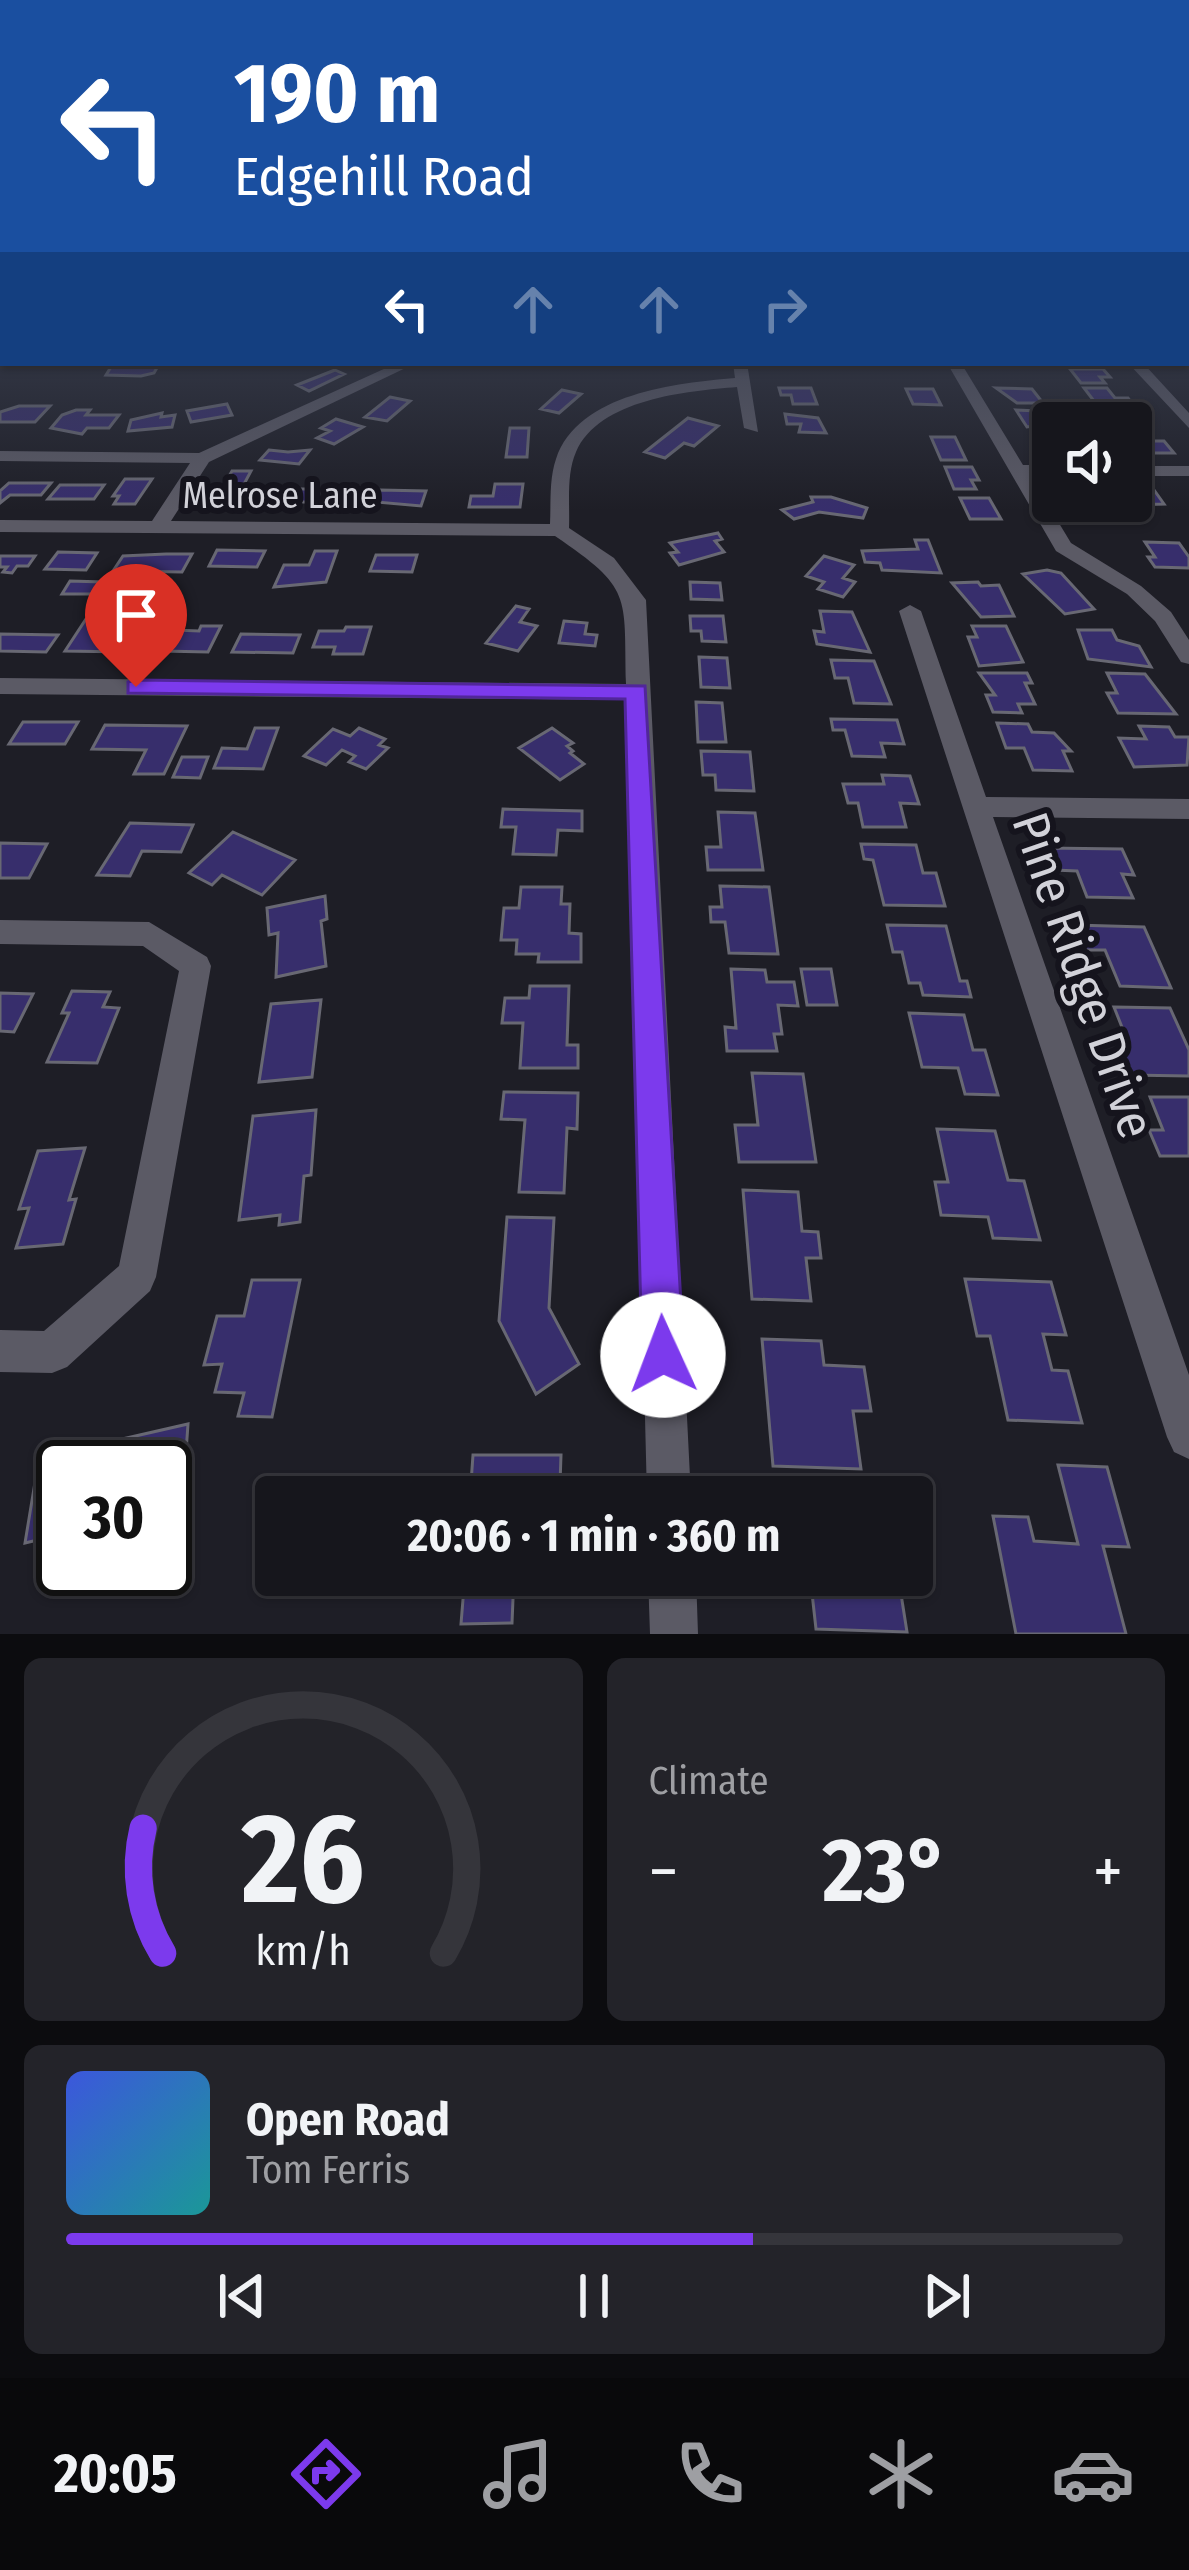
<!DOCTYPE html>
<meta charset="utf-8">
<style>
:root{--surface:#16161c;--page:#232329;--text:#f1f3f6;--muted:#9e9fa3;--line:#35353b;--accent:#7c3aed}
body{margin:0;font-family:"Fira Sans Condensed",sans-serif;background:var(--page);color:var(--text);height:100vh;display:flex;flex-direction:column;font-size:45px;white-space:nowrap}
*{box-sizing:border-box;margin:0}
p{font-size:39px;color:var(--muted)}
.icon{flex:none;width:66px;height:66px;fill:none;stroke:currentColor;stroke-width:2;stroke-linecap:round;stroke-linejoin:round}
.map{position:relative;height:1634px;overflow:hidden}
.sheet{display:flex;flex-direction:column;gap:24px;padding:24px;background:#0c0c0f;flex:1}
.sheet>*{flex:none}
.hud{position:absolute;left:0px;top:0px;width:1191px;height:366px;box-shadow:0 3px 9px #0004,0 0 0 3px var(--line);background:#1a4fa0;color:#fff;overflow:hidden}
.controls{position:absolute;left:1032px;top:402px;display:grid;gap:24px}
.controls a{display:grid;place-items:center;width:120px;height:120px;border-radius:12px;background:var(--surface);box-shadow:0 3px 9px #0004,0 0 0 3px var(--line);font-size:60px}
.speed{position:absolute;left:36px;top:1440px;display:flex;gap:24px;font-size:60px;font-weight:700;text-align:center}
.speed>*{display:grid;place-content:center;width:156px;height:156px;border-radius:50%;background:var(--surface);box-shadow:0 3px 9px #0004,0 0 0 3px var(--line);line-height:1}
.speed .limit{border:6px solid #111;border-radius:18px;background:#fff;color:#111}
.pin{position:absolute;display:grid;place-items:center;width:102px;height:102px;color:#fff;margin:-123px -51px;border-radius:50% 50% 50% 0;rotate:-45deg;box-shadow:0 0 12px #0007}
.pin .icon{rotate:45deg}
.me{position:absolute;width:132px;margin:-66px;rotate:358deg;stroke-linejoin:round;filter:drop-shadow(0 0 9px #0008)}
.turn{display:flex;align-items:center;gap:42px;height:252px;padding:0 36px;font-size:54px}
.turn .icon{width:156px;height:156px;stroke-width:2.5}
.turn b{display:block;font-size:84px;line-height:102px}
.lanes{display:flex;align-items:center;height:114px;padding:0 36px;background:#0003;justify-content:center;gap:60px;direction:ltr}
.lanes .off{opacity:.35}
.big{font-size:90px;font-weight:700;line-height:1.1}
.sheet .card{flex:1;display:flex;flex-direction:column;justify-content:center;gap:18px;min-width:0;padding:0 42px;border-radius:18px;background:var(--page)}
.sheet .dial{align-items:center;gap:0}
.dial svg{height:312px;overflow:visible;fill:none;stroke:var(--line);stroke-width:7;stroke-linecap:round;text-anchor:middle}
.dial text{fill:var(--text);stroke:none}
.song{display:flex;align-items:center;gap:36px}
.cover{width:144px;height:144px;border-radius:18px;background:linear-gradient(135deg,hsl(230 70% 55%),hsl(180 70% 35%))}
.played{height:12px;border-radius:6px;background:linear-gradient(90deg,var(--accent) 65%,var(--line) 65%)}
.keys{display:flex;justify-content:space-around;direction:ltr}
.heat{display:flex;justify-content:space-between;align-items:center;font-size:66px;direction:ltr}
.sheet .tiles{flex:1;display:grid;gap:24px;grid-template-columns:1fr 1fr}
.card:last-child{grid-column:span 2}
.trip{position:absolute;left:255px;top:1476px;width:678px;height:120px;border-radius:12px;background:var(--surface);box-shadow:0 3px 9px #0004,0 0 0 3px var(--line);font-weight:700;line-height:120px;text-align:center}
.tab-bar{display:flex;height:192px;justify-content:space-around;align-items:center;background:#09090b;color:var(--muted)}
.tab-bar .icon{width:84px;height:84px}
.tab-bar .selected{color:var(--accent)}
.tab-bar b{font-size:54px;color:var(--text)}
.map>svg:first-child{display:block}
</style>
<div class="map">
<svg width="1189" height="1634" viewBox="0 0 1189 1634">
<rect width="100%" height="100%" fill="#1e1e26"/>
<path fill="#372e6c" stroke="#686873" stroke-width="3" d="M144,365L158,366L154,373L141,376L106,375L111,367Z
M1070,369H1103L1110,377H1100L1105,383H1081Z
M335,370L344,374L309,391L297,385Z
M779,388H811L817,404H793L791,395H781Z
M996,388L1032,389L1043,403H1017Z
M1084,388H1107L1115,398H1128L1134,406L1097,405Z
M906,389H933L941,405L913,404Z
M562,390L581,394L559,413L541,409Z
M390,397L410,401L387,421L365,417Z
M227,404L232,415L191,422L187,411Z
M19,406H50L35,422H0V412Z
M76,410H90L86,415H119L109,428H87L82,434L51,428L62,415Z
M1016,410L1038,411L1044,419L1059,423L1027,427Z
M1111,410H1135L1152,430H1131V423H1121Z
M162,413L161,417L175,415L172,427L128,431L131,420Z
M785,414L818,418L826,433L799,432L801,424H787Z
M688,418L718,426L694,446L684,443L665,458L645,452Z
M336,419L363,427L334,444L317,438L330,431L321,428Z
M510,428H529L527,457H506Z
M931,437H955L966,460H941Z
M1131,441H1164L1174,453H1131Z
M269,450L288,452L310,450L299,464L260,460Z
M945,467H972L979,480H971L976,489H954Z
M232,471H251L243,486H251L241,505H213Z
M125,479H152L135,504H114L119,496H113Z
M9,483H51L41,495H10L0,503V491Z
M495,484H523L520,507H469L471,496H493Z
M60,485H104L94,499H48Z
M327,486L368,487L362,505H338L342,496H323Z
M271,489H314L308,502H264Z
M380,490L426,491L421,506L376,502Z
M1131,490H1154L1164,504L1128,505Z
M811,497H831L867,508L863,518L819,512L794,519L782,510L813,502Z
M960,498H989L1001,519H970Z
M718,533L722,539L715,541L724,552L679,565L670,553L678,552L670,543Z
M915,540H928L941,573L882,570L880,563L865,562L862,551L918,549Z
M1145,542L1179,543L1189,557V568L1155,567L1148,557H1155Z
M217,550L265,551L257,567L209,566Z
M315,551H337L326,582L274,587L284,565H309Z
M58,552L97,553L86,570L45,569Z
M166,554H192L182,572L113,571L123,556Z
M376,555H417L412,572L370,571Z
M0,556H35L28,566H17L12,573L3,572L7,567H0Z
M824,556L854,565L843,578L855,582L843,597L818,589L824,582L806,576Z
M1047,570L1061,573L1094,609L1065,614L1023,574Z
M70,581L102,582L94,594H62Z
M690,582L720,583L722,600L691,599Z
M978,582L981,586L999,585L1014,616L981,617L952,583Z
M516,606L529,609L520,622L537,626L518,651L486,643Z
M820,611L852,612L870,652L817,644L814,631L824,632Z
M690,616H723L726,642L702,641L701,631H691Z
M86,619H101L92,632L138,633L127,652L65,651Z
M564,621L587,623L585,634L597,635L595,646L559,643Z
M201,626H221L208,652L163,651L174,630L199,631Z
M972,626H1006L1023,662L979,666L968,637H977Z
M346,627H371L363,654H333L335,647H313L319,631H344Z
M1078,630H1112L1117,640L1139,646L1151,667L1088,659Z
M0,634L58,635L46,652L0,651Z
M241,634L300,635L293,653L232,652Z
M699,657L727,658L730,688L701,687Z
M831,660L874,661L891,704L854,703L848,678H835Z
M979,673H1027L1032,683H1025L1035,704H1018L1022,713L993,712L986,695H995Z
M1107,673L1145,674L1176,714L1118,713L1107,693H1117Z
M696,702L722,703L726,742H698Z
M831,719L897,720L904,744L881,743L885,757L852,756L845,730H833Z
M23,722H78L65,744H9Z
M997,723L1028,724L1032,732L1054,733L1071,751H1063L1072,771L1033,770L1024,748H1006Z
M105,725L187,726L164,774H134L146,750L92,749Z
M1139,726L1169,727L1175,737H1189L1187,765L1134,767L1119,738L1146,739Z
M255,728H278L263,769L214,768L222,748L247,749Z
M359,728L385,739L379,745L388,748L366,769L349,762L355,756L342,750L326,765L304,756L333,729L350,736Z
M552,728L573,743L567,746L573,751L570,753L584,764L560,780L519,748Z
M701,751L750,752L754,791L716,790L715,775H703Z
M182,757H208L200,778L173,777Z
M882,775L910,776L919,804L900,803L906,827H863L858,803H848L843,784H884Z
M503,809L582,811V831L558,830L556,855L513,854L516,827H501Z
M718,812L755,813L763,870H708L706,847H721Z
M130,823L193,825L181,852L142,851L130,876L97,875Z
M233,832L295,860L262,895L222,875L212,885L189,873Z
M0,843L47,844L29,878H0Z
M861,844L916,845L923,873H936L945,906L884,905L873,860L864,859Z
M1045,848L1122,849L1134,875L1122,874L1133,898L1087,897L1077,871L1054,870Z
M720,886L769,887L778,954L729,953L725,922H711L710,907H722Z
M521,887H562L561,904H570L569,933L581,934V962H538L539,954H516L517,940H501L504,908H519Z
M325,896L327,919L321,921L326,966L276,977L278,933L269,935L267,908Z
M887,925L946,926L960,981H967L971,997L923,995L920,983H909L902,952H893Z
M1074,925L1144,927L1171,988L1120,986L1105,950H1084Z
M731,969L765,970L767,982H794L798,1006L778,1005L782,1034H774L777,1051H727L725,1027L736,1028Z
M801,969H831L837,1005H807Z
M530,986H569L567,1045H578V1068H520L523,1023H502L505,998H529Z
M72,991L110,992L103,1007L119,1008L97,1063L47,1062L69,1013H62Z
M0,993L33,994L14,1032L0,1031Z
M321,1000L312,1077L259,1082L271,1004Z
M1114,1007L1170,1008L1189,1050V1076L1129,1075L1117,1045H1129Z
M909,1013L964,1015L973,1050H985L998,1095L965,1094L958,1068L922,1067Z
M752,1073L803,1074L816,1162H739L735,1125H758Z
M504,1092L578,1093L577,1129L567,1128L564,1193L519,1192L525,1120L501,1119Z
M1150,1097H1189V1156H1160L1149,1130H1163Z
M316,1110L311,1175L304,1176L300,1222L279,1225L280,1215L239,1220L253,1116Z
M937,1129L995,1131L1008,1180L1024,1181L1040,1240L993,1238L988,1217L941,1215L935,1182H948Z
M85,1148L69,1200L76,1199L63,1244L16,1248L29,1208L19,1209L38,1151Z
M743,1190L798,1192L802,1231L818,1232L821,1258H806L811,1301L752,1299Z
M507,1217L554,1218L549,1308L579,1364L536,1394L499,1321Z
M965,1279L1051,1282L1066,1335L1043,1334L1052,1370L1068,1371L1082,1423L1008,1420L990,1336H977Z
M252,1280H300L272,1417L238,1416L244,1393L215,1392L222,1364L204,1365L217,1316H244Z
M762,1339L821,1341L824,1365L864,1367L871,1411H853L861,1469L773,1466Z
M188,1424L183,1495L165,1499V1467H63V1534L25,1543L39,1458Z
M473,1455H561L560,1484L576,1483V1497H470Z
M1058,1465L1107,1467L1129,1547L1103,1546L1126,1634H1016L993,1516L1028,1517L1034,1541L1078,1544Z
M465,1575H514L512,1623L461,1624Z
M810,1575H898L907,1632L816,1629Z"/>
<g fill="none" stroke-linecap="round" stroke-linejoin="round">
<path fill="#5b5a65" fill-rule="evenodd" d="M0,327H3V335H0Z
M397,363H416L209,462L171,521L550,524C551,503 549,479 556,459C578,393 677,383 735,378L733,363H747L758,432L744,428L737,387C687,391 599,399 576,452C566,475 570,504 569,528L614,558L646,600L691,1497H647L627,700L0,694V678L626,684C624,594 633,589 555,536L0,532V520L152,521L190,463L0,461V451L199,453Z
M947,363H961L1023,465H1053V475H1030L1071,543L1141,586L1171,612L1189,640V664L1181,662L1155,621L1127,594L1056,551Z
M1128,363H1143L1189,413V428Z
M1131,466H1189V476H1131Z
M910,605L921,611L986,797L1189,799V819L993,817L1189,1375V1459L1174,1452L1167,1437L899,611Z
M0,920L149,922L207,957L211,966L156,1277L150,1291L67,1367L52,1373L0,1372V1330L44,1331L119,1266L179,971L143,946L0,944Z
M648,1575H696L698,1634H650Z"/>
</g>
<linearGradient id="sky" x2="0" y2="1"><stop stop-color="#101015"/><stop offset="0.55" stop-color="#3b4152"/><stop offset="1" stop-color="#3b4152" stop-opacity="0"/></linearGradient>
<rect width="1189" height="511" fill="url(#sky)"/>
<path fill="#7c3aed" stroke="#51269a" stroke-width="3" d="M136,680L645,686L684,1355L678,1370L663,1376L649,1370L642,1355L625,699L128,693V682Z"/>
<g text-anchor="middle" stroke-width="12" stroke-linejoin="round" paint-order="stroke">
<g font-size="36" fill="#d2d2d9" stroke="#15141d">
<text x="280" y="508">Melrose Lane</text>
</g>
<g font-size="51" fill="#d2d2d9" stroke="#15141d">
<text transform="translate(1084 975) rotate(71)" y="18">Pine Ridge Drive</text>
</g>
</g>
</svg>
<div class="controls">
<a><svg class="icon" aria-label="sound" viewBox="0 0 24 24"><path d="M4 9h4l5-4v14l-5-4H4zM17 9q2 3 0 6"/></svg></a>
</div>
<div class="speed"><div class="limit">30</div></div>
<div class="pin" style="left:136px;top:687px;background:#d93025"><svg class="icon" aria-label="arrive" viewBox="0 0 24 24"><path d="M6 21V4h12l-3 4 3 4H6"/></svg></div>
<svg class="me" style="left:663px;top:1355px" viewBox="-20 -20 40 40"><circle r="19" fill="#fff"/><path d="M0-13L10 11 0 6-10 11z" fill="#7c3aed"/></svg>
<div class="trip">20:06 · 1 min · 360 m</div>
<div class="hud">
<div class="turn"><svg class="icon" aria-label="left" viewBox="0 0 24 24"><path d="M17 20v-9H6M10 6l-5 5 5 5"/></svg><div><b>190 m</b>Edgehill Road</div></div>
<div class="lanes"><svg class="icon" aria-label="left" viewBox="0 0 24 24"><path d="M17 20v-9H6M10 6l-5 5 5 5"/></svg><svg class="icon off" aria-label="ahead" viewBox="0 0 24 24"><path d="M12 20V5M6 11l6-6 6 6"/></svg><svg class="icon off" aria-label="ahead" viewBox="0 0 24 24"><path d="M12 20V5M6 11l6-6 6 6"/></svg><svg class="icon off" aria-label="right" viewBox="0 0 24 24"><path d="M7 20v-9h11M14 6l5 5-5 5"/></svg></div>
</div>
</div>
<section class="sheet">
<div class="tiles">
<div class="card dial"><svg viewBox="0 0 100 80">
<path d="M14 69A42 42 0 1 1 86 69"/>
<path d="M14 69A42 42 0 0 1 9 37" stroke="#7c3aed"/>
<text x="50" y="56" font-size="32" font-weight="700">26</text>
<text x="50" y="72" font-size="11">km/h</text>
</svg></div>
<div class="card"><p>Climate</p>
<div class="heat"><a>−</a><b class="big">23°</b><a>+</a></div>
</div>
<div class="card">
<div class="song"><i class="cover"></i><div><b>Open Road</b><p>Tom Ferris</p></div></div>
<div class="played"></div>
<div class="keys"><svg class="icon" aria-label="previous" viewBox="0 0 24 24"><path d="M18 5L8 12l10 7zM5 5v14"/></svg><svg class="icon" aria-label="pause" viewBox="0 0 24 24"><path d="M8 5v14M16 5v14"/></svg><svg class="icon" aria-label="next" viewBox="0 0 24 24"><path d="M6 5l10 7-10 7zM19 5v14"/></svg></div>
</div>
</div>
</section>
<nav class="tab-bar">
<b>20:05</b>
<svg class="icon selected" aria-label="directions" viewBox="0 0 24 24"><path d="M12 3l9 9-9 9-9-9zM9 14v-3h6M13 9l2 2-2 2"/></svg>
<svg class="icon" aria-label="music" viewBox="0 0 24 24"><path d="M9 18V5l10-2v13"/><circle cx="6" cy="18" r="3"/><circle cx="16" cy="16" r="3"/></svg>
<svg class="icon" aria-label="phone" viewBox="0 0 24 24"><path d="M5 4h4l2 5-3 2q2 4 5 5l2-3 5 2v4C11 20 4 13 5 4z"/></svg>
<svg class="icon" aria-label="climate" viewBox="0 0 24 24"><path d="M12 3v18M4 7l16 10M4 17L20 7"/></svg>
<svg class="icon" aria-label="car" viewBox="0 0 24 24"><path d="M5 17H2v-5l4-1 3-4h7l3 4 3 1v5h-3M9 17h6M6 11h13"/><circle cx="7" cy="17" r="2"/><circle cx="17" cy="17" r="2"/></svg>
</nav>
